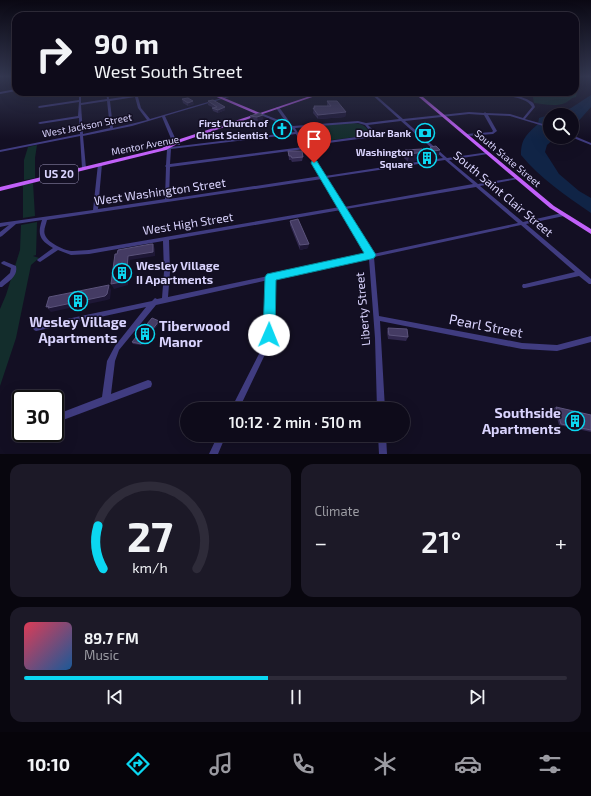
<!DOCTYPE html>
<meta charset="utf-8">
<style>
:root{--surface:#0e0b1a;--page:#1c1927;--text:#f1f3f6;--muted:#9b9ba2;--line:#2e2b39;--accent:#0bd7f1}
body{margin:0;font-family:"Exo 2",sans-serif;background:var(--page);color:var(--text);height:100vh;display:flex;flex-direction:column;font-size:15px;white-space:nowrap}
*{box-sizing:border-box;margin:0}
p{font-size:13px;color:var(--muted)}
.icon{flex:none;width:22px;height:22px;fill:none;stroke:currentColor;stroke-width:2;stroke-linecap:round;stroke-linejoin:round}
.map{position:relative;height:454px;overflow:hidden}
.details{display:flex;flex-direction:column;gap:10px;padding:10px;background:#08060e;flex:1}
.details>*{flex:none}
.hud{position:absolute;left:12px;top:12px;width:567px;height:84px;border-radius:12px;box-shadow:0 4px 16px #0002,0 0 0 1px var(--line);background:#0e0b1a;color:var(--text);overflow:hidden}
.tools{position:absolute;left:543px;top:108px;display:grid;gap:8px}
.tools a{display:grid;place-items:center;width:36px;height:36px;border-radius:50%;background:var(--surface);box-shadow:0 4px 16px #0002,0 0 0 1px var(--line);font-size:20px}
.speed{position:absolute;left:12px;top:390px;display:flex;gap:8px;font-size:20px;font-weight:700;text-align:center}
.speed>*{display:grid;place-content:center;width:52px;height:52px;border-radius:50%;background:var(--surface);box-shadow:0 4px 16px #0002,0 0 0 1px var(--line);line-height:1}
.speed .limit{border:2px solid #111;border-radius:6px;background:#fff;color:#111}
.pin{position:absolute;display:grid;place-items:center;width:34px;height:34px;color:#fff;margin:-41px -17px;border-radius:50% 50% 50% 0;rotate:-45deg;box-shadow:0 0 4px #0007}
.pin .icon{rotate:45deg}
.me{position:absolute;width:44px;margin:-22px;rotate:1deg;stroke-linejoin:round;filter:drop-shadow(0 0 3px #0008)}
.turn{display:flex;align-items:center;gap:14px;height:84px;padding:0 16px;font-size:18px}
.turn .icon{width:52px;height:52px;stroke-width:2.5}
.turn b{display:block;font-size:28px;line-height:34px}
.big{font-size:30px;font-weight:600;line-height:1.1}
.details .card{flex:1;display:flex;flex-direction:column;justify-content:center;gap:6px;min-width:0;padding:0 14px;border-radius:12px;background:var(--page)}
.details .dial{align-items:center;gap:0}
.dial svg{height:104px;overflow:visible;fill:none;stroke:var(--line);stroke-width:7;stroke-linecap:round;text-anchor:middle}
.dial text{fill:var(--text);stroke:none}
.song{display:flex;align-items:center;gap:12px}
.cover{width:48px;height:48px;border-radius:6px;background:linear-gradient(135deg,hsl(350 70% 55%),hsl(210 70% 35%))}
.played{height:4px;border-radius:2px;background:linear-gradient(90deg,var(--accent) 45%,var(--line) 45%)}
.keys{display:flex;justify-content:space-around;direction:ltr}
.heat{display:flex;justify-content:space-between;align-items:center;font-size:22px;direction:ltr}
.details .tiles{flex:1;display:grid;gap:10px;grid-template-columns:1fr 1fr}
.card:last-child{grid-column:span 2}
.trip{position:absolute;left:180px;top:402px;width:230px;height:40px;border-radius:20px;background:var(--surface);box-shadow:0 4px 16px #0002,0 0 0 1px var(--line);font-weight:600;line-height:40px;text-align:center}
.tab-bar{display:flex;height:64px;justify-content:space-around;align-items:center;background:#06040a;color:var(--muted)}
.tab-bar .icon{width:28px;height:28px}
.tab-bar .current{color:var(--accent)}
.tab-bar b{font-size:18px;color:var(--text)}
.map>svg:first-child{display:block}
</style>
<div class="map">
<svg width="591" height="454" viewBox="0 0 591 454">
<rect width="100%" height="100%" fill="#130f23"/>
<path fill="#132d2c" d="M575,91L577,93L576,97C570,98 570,101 565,103C556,107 543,104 534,103L532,92L547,94L542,92Z
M350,123C357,123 367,124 368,132L364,136L316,142L306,140L300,132C306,124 339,124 350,123Z
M37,145L35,158V178L24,180V160L28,147Z
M33,183L35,216L23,218V185Z
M37,222L36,255L33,256L39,258L31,265L16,338L0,386V309L6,295L20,250L21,225Z"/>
<path fill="#102446" d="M591,95V107L575,125L573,131L572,115H550V137H556L547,145L545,152L559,174L579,191L591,198V213C566,196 540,178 521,155C521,139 526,135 538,124L539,118L571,108Z"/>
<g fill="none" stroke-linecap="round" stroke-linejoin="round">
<path fill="#403c80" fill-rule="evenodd" d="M16,89V91L0,94V92Z
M79,92H81V103L107,99L106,92H108L109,99L157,92H164L138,97L141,108L150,119L242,92H246L165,116L176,140L180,143V145H178L172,141L162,117L132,126L83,136L86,168L84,169L82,168L80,136L0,152V150L80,134L79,118L40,124L38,123L40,122L78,116L79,102L39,108L38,107L39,106L79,100ZM135,97L138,108L147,120L131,124L113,128L110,101ZM107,101L110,128L83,134L81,105Z
M369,92H372L403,119L469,112L484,113L485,112L486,113L510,114L523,118L532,107C526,95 496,96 484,92C497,92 521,94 532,102C534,103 534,105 535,107L525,119L550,126V128L510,116L488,115L497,131L493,134L467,136H466V134L492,132L493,131L484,115L469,114L405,121L447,158L489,152V154H488L449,160L478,184L519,177V179H518L480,186L523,222L562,213L564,214V216L526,224L591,279V284H589L579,276L525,288H523L522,286L523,284H525L575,272L521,225L374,257L379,316L522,343L557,345L591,336V342L557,351L522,349L380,321L385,409H377L375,338L369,259L274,279L272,335L270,344L239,409H231L264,344L266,335L268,280L156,305L119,350L115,361L111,394L148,380L151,381L152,384L151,387L55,423V415L102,397L107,361L115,346L146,307L36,331L34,330L33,328L34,326L152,301L155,298L157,299L162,298L164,272L163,241L89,254L71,255L58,250L40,262L38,261L37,260L38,259L53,248C40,240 37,235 42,220L16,224L2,236L0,237V232L9,225L0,227V223L93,210L98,164L100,163L102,164L98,209L165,199L166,167L165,166L166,165L167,150H163V148L295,132L292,128L258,114L261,113L286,123V122L276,108L277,107H279L289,121V124L293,126L358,121L366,123L399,119ZM401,121L443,158L325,176L306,146L366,138L371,136L373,130L368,125ZM358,123L365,125L369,130L368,134L364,136L305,144L295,128ZM296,134L303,147L170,164L171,149ZM305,149L321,176L169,199L170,167ZM445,160L473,184L344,207L326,178ZM322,179L340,207L89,250C84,250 78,251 73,251C65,251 48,243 45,235C43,230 46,225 47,220ZM476,187L518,223L373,254L346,209ZM341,210L368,255L168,297L170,272L169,240Z
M433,92H445L444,93L417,95L416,94L417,93Z
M572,135L591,143V145L571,137Z
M4,261L16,266C18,276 10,280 2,287H0V282L10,273L11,268L2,264L1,263L2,262Z
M218,435H226L218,454H209Z
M378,435H386L387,454H379Z"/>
<path fill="#c160f8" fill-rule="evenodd" d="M205,92H210L260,113L322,92H327L181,142L166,150L0,191V187L162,148L177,140L256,114Z
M413,92H417L554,206L591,229V234L550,208Z"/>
</g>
<path fill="#322950" d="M182,99L194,104L188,106L183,103Z
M208,101L225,107V110L218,113L213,111L212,108H214L208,105Z
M327,101L346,112L345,117L318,119L313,113L314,106H327Z
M263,115V119L258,121L251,120L250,116Z
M430,147L440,150L438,157L432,158L428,155Z
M405,150L423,160L408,162L404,158Z
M288,151L303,157L302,161L292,162L291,160H289Z
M290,221L308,248L300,250L290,225Z
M160,322L142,345L133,344L132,342Z
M388,328L408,337L406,341L388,339L387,332Z
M556,407L591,415V432L559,425L554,408Z"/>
<path fill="#1e1736" d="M193,101L194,104L188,106V103Z
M225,107V110L218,113V110Z
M346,112L345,117L318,119V115Z
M263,115V119L258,121L257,117Z
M440,150L438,157L432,158L434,151Z
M425,152L423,160L408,162L409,154Z
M153,244L155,249V256L130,260L128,285L114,289L111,284L128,256Z
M309,244L308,248L300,250V245Z
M109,285L111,290L110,299L107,300L51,312L46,307Z
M159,321L160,322L142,345L141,344Z"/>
<path fill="#443b63" stroke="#5b537b" d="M188,98L193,101L188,103L182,99Z
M213,100L225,107L218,110L212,108L217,107L208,101Z
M327,101H337L346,112L318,115L313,108H315L314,106H331Z
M260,113L263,115L257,117L250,116Z
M436,146L440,150L434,151L430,147Z
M422,149L425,152L409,154L405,150Z
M288,151H302L303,157L292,158L291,156H289Z
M298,219L309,244L300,245L290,221Z
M151,244H153V252L128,256L126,281L111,284L115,254H117L118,250Z
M109,285L107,294L105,296L48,308L49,306L46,307L49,297Z
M152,318L159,321L141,344L132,342Z
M388,328L407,329L408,337L389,335Z
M556,407L591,415V430L561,424Z"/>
<linearGradient id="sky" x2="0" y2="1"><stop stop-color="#0a0813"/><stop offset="0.55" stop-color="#333750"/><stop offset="1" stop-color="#333750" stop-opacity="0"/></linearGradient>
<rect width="591" height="139" fill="url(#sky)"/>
<path fill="#0bd7f1" stroke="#078c9d" d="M312,161H317L318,163L376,255L374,258L371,259L276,280L275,335L274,339L269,341L265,339L263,335L265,277L267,274L364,253L311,163Z"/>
<defs>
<g id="church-ring" transform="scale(1)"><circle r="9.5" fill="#130f23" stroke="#0bd7f1" stroke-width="1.5"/><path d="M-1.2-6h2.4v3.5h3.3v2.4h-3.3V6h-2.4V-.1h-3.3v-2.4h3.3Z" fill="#0bd7f1"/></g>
<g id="bank-ring" transform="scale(1)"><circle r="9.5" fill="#130f23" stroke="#0bd7f1" stroke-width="1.5"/><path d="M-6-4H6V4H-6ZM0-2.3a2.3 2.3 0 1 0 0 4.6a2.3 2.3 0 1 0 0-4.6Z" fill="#0bd7f1"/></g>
<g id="building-ring" transform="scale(1)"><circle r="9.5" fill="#130f23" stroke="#0bd7f1" stroke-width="1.5"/><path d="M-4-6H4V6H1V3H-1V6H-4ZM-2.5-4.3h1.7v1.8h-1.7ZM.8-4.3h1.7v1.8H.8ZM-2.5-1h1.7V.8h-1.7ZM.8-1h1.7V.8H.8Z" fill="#0bd7f1"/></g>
</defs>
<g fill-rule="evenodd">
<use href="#church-ring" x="282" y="129"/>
<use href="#bank-ring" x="425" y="133"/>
<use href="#building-ring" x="427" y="158"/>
<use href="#building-ring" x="122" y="273"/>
<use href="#building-ring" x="78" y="301"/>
<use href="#building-ring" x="145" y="334"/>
<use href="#building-ring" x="575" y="421"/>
</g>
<g text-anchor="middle" stroke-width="3" stroke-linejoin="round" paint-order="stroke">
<g font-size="10" font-weight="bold" fill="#d9d3fd" stroke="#130f23" text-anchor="end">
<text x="268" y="127">First Church of<tspan x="268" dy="12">Christ Scientist</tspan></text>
<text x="411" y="137">Dollar Bank</text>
<text x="413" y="156">Washington<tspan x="413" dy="12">Square</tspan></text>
</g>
<g font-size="10" fill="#d9d3fd" stroke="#130f23">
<text transform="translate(87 125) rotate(-11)" y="4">West Jackson Street</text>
<text transform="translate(145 145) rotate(-11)" y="4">Mentor Avenue</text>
<text transform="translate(508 158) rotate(40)" y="4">South State Street</text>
</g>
<rect fill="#130f23" stroke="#9e98bc" stroke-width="1" x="40" y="165" width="38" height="18" rx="3"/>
<g font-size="11" font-weight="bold" fill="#d9d3fd">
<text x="59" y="178">US 20</text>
</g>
<g font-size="12" fill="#d9d3fd" stroke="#130f23">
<text transform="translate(160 192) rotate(-8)" y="4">West Washington Street</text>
<text transform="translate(503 194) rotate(40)" y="4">South Saint Clair Street</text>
<text transform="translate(188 224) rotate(-9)" y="4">West High Street</text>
<text transform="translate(363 309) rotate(-95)" y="4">Liberty Street</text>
</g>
<g font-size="12" font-weight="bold" fill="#d9d3fd" stroke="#130f23" text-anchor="start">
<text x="136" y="270">Wesley Village<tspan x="136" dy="14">II Apartments</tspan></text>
</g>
<g font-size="14" font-weight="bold" fill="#d9d3fd" stroke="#130f23">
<text x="78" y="327">Wesley Village<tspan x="78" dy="16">Apartments</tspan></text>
<text x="159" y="331" text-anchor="start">Tiberwood<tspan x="159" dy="16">Manor</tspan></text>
<text x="561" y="418" text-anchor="end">Southside<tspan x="561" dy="16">Apartments</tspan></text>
</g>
<g font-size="14" fill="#d9d3fd" stroke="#130f23">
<text transform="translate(486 326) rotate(11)" y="5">Pearl Street</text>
</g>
</g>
</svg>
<div class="tools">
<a><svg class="icon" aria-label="search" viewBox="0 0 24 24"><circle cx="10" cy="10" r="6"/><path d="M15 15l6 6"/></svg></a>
</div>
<div class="speed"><div class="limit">30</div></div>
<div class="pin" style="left:314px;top:163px;background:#d93025"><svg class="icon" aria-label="arrive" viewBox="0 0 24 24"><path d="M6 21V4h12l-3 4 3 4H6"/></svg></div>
<svg class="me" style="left:269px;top:335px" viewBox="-20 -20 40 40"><circle r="19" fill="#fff"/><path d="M0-13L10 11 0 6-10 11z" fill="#0bd7f1"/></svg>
<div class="trip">10:12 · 2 min · 510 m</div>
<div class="hud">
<div class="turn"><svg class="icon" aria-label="right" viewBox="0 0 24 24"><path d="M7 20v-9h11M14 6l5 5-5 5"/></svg><div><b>90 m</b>West South Street</div></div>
</div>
</div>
<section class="details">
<div class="tiles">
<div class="card dial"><svg viewBox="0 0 100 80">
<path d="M14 69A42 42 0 1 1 86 69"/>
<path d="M14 69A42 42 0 0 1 10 36" stroke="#0bd7f1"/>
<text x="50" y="56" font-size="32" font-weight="700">27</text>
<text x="50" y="72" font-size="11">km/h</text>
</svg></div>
<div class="card"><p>Climate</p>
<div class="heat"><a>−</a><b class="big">21°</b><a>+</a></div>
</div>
<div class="card">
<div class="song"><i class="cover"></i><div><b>89.7 FM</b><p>Music</p></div></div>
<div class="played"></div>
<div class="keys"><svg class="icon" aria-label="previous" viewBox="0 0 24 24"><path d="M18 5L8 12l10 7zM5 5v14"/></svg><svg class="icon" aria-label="pause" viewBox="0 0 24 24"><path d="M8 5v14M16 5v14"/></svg><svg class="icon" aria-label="next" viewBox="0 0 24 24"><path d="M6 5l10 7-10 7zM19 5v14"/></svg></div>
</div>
</div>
</section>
<nav class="tab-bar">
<b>10:10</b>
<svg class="icon current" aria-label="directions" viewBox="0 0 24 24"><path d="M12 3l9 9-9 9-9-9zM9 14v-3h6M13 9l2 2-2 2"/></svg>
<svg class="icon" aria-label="music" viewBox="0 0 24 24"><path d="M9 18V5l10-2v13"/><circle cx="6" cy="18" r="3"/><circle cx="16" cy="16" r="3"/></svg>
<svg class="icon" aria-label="phone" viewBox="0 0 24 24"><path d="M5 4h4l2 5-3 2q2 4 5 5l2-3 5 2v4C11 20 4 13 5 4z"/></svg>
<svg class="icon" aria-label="climate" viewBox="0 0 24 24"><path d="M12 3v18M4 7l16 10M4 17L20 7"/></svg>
<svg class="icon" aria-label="car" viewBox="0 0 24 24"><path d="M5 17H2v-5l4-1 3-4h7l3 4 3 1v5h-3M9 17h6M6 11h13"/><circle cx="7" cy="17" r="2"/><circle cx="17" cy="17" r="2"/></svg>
<svg class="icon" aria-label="filters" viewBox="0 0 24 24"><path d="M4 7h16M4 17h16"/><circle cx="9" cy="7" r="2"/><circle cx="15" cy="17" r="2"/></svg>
</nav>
